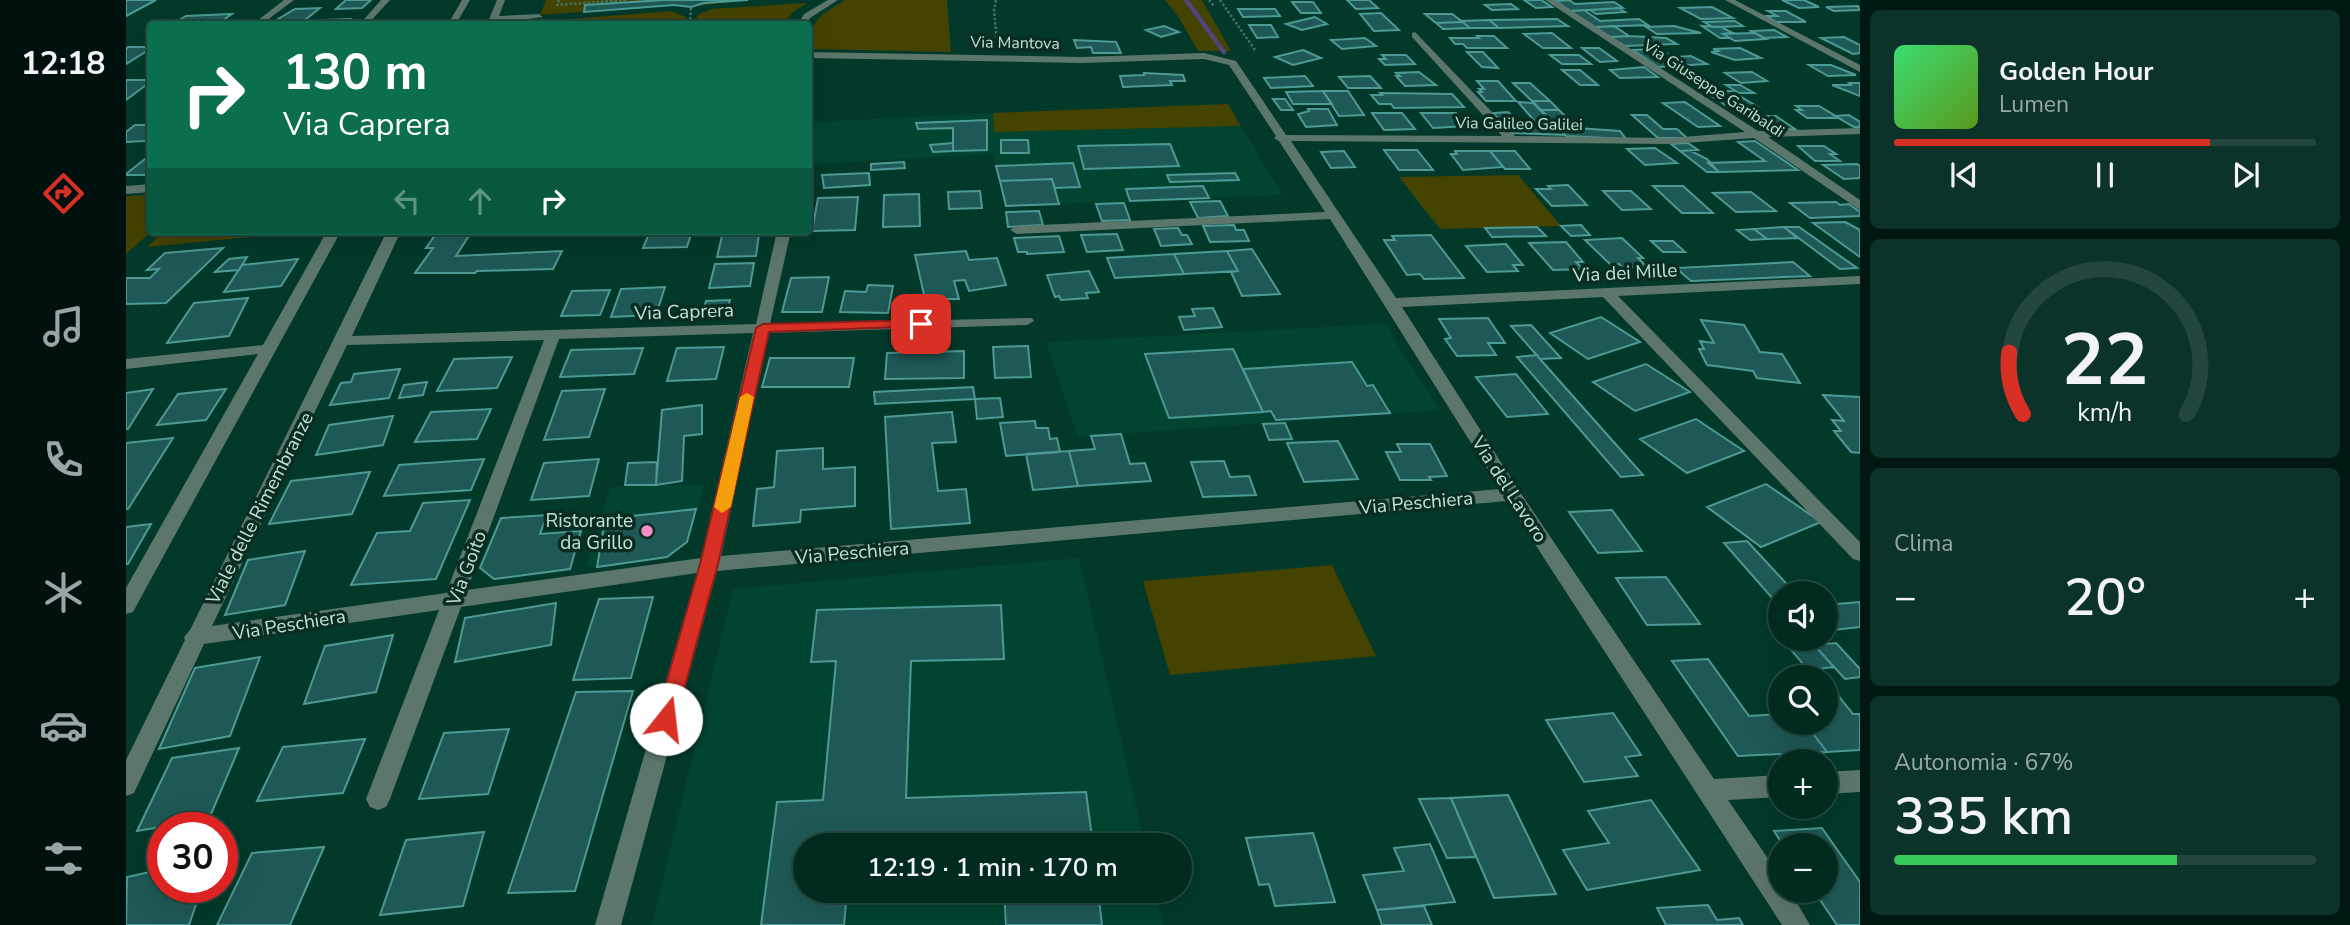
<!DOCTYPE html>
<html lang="it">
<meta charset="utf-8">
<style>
:root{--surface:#022b20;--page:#0c3329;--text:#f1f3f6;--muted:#96a7a5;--line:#23473e;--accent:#d93025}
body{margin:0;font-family:"Nunito Sans",sans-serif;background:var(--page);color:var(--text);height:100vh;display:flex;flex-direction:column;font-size:26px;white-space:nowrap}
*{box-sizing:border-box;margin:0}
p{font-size:23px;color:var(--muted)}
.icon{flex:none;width:38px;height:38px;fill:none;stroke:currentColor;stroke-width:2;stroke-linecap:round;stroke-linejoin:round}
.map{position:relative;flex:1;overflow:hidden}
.drawer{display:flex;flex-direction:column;gap:10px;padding:10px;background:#011812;width:490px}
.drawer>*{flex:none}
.top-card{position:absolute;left:21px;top:21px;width:665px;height:214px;border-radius:7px;box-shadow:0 7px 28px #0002,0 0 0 2px var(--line);background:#0b6e4f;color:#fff;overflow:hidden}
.fabs{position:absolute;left:1642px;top:581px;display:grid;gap:14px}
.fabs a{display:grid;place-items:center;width:70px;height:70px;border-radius:50%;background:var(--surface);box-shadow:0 7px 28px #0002,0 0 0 2px var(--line);font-size:35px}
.speed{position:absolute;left:21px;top:812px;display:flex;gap:14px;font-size:35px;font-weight:700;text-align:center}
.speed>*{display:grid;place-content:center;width:91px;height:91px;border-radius:50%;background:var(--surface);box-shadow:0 7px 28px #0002,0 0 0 2px var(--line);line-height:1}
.speed .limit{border:10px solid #d22;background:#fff;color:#111}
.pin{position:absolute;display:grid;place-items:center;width:60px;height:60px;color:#fff;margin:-30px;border-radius:14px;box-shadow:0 4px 10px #0006}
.me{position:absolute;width:77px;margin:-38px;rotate:16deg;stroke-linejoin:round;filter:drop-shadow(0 0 5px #0008)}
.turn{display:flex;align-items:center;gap:24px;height:147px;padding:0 21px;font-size:32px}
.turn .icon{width:91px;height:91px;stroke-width:2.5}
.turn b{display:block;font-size:49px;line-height:60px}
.lanes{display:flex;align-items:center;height:66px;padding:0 21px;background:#0003;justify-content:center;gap:35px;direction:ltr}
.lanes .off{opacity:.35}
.big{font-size:52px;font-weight:600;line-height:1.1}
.drawer .widget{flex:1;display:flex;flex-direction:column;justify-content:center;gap:10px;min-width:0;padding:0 24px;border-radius:10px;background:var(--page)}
.drawer .dial{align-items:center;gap:0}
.dial svg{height:182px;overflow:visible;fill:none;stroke:var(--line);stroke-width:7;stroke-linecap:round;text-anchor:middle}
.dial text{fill:var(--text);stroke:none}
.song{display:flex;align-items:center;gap:21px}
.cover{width:84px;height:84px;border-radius:10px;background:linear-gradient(135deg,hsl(140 70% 55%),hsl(90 70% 35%))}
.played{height:7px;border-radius:4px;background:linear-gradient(90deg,var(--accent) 75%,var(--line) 75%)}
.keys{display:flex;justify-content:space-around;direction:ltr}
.heat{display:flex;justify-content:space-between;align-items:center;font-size:38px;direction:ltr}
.charge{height:10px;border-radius:5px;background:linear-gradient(90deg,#34c759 67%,var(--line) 0)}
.trip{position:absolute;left:667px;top:833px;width:399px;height:70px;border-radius:35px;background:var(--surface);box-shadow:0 7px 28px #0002,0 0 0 2px var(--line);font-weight:600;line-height:70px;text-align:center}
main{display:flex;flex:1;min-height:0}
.dock{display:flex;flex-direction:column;width:126px;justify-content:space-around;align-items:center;background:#01110d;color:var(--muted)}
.dock .icon{width:49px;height:49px}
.dock .on{color:var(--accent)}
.dock b{font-size:32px;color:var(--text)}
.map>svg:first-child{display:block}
</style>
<main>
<nav class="dock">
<b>12:18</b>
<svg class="icon on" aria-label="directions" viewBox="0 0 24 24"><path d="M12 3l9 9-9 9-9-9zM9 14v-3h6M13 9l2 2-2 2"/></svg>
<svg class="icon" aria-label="music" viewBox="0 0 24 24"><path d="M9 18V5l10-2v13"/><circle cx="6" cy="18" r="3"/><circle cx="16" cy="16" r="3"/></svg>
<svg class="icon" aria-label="phone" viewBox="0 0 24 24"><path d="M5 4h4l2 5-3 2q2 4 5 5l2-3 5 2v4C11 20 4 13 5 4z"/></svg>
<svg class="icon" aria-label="climate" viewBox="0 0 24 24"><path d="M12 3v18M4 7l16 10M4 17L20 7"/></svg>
<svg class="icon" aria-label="car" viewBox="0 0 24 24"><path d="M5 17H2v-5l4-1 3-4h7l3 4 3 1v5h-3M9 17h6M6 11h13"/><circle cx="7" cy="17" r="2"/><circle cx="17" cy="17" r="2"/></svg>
<svg class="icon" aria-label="filters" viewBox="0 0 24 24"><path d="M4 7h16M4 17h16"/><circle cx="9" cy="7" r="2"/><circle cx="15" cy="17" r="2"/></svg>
</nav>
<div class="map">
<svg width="1734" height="925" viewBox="0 0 1734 925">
<rect width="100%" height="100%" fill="#02392a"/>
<path fill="#014432" d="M867,113L868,132L1115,126L1156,195L880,206L867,154L683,164L686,122Z
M1259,324L1313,410L952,437L920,342Z
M579,485L561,542L541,557L471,567L460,566L485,487Z
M953,558L1019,845H679V891H1029L1037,925H526L607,589Z"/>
<path fill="#454300" d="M420,0H622C598,2 572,8 547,5L414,15Z
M719,0H821L825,52L683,49C686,16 694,16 719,0Z
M1039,0H1076L1105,51H1072L1052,16Z
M681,3L667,12L657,24H570L571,15L585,9Z
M545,11L560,17L559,24H405L406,22Z
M1102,104L1115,126L868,132L867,113Z
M1392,175L1435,226L1314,229L1273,177Z
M24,195L26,231L0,254V196Z
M38,231H187L21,247Z
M1206,565L1250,656L1044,675L1017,581Z"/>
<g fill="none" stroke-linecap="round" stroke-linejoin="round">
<path stroke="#534480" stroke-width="4.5" d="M1060,0L1098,52"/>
</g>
<path fill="#1e5955" stroke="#4d9993" stroke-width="2" d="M0,0H30L0,16Z
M220,0H245L236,8L210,9Z
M538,0H622L578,3L565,7L548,5L458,12L459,5Z
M1221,0H1243L1252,8L1230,9Z
M1398,0H1415L1426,7L1410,8Z
M1443,0L1449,4L1488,2L1497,8L1444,11L1430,1Z
M1656,0H1678L1693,7L1673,8Z
M1166,2H1187L1195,13H1175Z
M1385,4L1392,9L1366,10L1359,5Z
M1732,6L1734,10L1708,11L1700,7Z
M1586,7L1607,18L1575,19L1554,8Z
M194,8L175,23L150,24L154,22H147L169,9Z
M1492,8L1499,12L1470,14L1464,10Z
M1112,9H1149L1154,16L1117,17Z
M1458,10L1474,21L1513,19L1522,25L1469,27L1444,11Z
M1642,11H1660L1680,22H1650L1641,16H1651Z
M1255,13L1273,30L1248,31L1234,14Z
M106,14L93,23L47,24L60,16Z
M1299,14H1326L1337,22L1310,23Z
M1189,17L1201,24L1176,30L1160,24Z
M224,19L218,24H192L197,20Z
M1431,19L1442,26L1373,28L1363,20Z
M1363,20L1373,28H1344L1335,21Z
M1609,21L1617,26L1587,27L1578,22Z
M1337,22L1344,28L1317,29L1310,23Z
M1123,25H1145L1152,37L1131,38Z
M1038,26L1053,32L1035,37L1020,30Z
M1488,26L1503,36L1484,37L1469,27Z
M1548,26L1575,33L1531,34L1520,27Z
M1576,26L1595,27L1607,33L1597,34L1604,38H1594Z
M1648,30L1661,37L1638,38L1625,31Z
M1426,33L1445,48H1417L1398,34Z
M1629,33L1640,39L1609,41L1597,34Z
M1351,36H1368L1381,48H1341L1337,44H1329L1324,38H1353Z
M1503,36L1540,38L1551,44L1499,46L1484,37Z
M1718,37L1734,45V53L1727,54L1695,38Z
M1239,38L1250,46L1216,49L1205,40Z
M948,40L990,42L995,53H967L965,47L951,48Z
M2,47H24V49L0,64V49Z
M1456,48H1473L1491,61L1474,62Z
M1614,48L1635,58L1609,60L1585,52L1592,51L1587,49Z
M1533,49L1540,53L1526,54L1533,58L1565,56L1581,64L1532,67L1507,50Z
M1177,50L1195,58L1167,65L1149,57Z
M1341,52H1357L1372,68L1356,67Z
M1256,55H1280L1289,64L1259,65L1253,59H1260Z
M1424,55H1453L1465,64H1436Z
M1683,65H1705L1730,75L1702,76Z
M1518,67L1532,77L1494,78L1484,70Z
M1436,70H1454L1472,85H1454Z
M1293,72L1310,85L1279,86L1270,76H1274L1270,73Z
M1626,72L1641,81L1615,83L1599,73Z
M1018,73L1057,75L1059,81H1044L1046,85L997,87L994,76L1018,75Z
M1179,76L1187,86L1145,88L1138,78Z
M1244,76L1255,88H1222L1213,77Z
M0,80H24V82L0,100Z
M1351,81H1372L1390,101H1360L1352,92H1356L1353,89H1358Z
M1387,83H1404L1424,101H1406Z
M1723,83H1734V96L1706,85H1725Z
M1600,85H1614L1628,93H1613Z
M1197,91L1206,104H1167L1160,92Z
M1197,91H1222L1238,115L1213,116Z
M1606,91L1632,107L1604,108L1579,92Z
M1254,93L1326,94L1338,107L1268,108L1265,104H1253L1245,95H1256Z
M1147,99H1159L1167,110H1155Z
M1406,101H1424L1433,110H1415Z
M1392,102L1407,103L1439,135L1385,133L1367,113L1382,112L1395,125L1413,126Z
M1559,102L1594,126L1572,127L1537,103Z
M1670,106H1693L1713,118H1681L1670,110H1676Z
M1182,109H1202L1211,125L1180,127L1172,114L1183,111Z
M1415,110H1433L1451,128L1494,131L1500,139L1440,136Z
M1246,113H1276L1289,129L1258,130Z
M1295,113H1330L1341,126L1307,128Z
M1506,115H1521L1537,129H1551L1561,138H1532Z
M1723,115L1734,122V127H1728L1709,116Z
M1650,116L1669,129L1643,130L1624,117Z
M861,120V150L827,151V128L792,129L790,123Z
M9,125H24V137L19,141L0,142V132Z
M875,140H902L903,153H875Z
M1629,141L1672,170L1593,172L1582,163L1639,161L1612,142Z
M827,143V151L807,152L804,145Z
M1562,143L1572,150L1554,151L1545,144Z
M1044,144L1053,166L958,169L952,146Z
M1672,146H1698L1710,154H1704L1714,161H1689Z
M1529,148L1551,163L1519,165L1501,149Z
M1258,150H1291L1307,170H1273Z
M1218,151L1229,167L1205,168L1195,152Z
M1329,151H1364L1377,167L1337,170L1325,154H1331Z
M1364,151H1389L1404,169H1379Z
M1554,151H1565L1581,159L1593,172H1581Z
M24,155V175H0V174Z
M778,162L779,168L745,170V164Z
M947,163L954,187L929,188L926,179L874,181L870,166Z
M1731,164L1734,166V178L1718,179L1697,165Z
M743,173L744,185L698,188L696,175Z
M1109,173L1113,180L1044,182L1041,175Z
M926,179L933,204L880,206L874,181Z
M1442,185L1461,205L1426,206L1410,189H1425L1422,186Z
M1077,186L1083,198L1004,201L1000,189Z
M1527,186H1557L1587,213H1556Z
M854,191L856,208L823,209L822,192Z
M1477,191H1505L1525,209L1496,210Z
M1625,192L1650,211L1610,212L1587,193Z
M793,194L794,226L757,227L758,195Z
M732,197L729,230L686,231L692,198Z
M1094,201L1102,216L1072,218L1064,202Z
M1710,202L1714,205L1723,204L1734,212V216L1684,218L1664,203Z
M998,203L1004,220L976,221L970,204Z
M913,211L917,225L882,227L880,212Z
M1719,222L1734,230V257L1687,223Z
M1108,225L1110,230H1118L1123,241L1084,242L1077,226Z
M1455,225L1464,235L1445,236L1435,226Z
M1411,227L1420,236L1366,237L1359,228Z
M1658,227L1671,238L1641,239L1628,229Z
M1658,227H1673L1731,268L1714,269Z
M1052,228L1056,235H1061L1066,244L1035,246L1028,229Z
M1628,229L1641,239L1624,240L1611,230Z
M312,231H346L330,256L436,251L427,269L351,271L349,273H289L307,248H300Z
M524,231H566L561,247L517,248Z
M633,234L630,256L591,257L596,236Z
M991,234L997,250L961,252L955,235Z
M1305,235L1338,278L1298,279L1294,274L1281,275L1258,240H1269L1266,236Z
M933,236L938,252L901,254V252H892L888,238Z
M1496,238L1517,258H1512L1520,266L1496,267L1493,264H1484L1459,240Z
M1525,241H1547L1559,252H1537Z
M1440,242L1457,262H1450L1457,269L1427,270L1403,243Z
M1380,244L1397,265H1387L1392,271L1361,272L1340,246Z
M97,248L40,303L0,304V278H24L33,269L21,270L39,253Z
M1126,249L1154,294L1116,296L1105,272L1112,271L1101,251Z
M840,251L843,260L871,258L880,285L843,291L839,280L828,281L833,299H799L789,255Z
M1101,251L1112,271L1058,274L1048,254Z
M1048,254L1058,274L989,278L981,258Z
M121,257L113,270L89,272L103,259Z
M172,259L155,286L98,292L116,265Z
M1667,262L1684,276L1565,281L1550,268Z
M628,263L624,286L583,288L589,264Z
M963,271L973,292L960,293L962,298L935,300L933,296L929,297L921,275Z
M703,277L696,312H656L665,278Z
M742,285L767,286L762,313L714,312L719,291L740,292Z
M539,287L530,315L485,317L495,289Z
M484,290L474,315L435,316L446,291Z
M122,298L103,336L41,343L68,303Z
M604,300L601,311L577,312L580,301Z
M1087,308L1096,327L1058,330L1053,317L1069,316L1066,309Z
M1475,317L1514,342L1462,359L1424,333Z
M1362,318L1379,343H1362L1370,355L1331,356L1319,339L1325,338L1313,319Z
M1575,320L1618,325L1634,352L1656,354L1674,383L1631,378L1627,371L1581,365L1573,349H1578L1574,341L1588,343Z
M1405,325L1435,358L1414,359L1385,326Z
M902,346L905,377L869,378L867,347Z
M598,347L590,379L541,381L551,348Z
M517,348L508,374L434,377L445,350Z
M1107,349L1137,412L1043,418L1019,354Z
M838,351V378L759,379L761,353Z
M1411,355L1414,359L1517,475L1495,477L1391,357Z
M386,357L371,388L311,391L328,359Z
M644,358H728L723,387H636Z
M1226,362L1241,386L1247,385L1264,413L1150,420L1145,411L1137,412L1117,369Z
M1520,364L1564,392L1509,411L1467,382Z
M274,369L263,398L204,405L215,383L225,382L228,374Z
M1390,374L1422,414L1381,417L1350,377Z
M301,382L297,395L273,398L278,385Z
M847,387L849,399L749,404L748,392Z
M27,389L2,429H0V393Z
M100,389L80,420L31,425L52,394Z
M479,389L463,437L418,440L436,391Z
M1697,395L1734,397V453L1725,452L1708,431H1715L1706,420L1718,421Z
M874,398L877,417L851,419L849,399Z
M576,405V434L558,436L556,481L530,485L536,410Z
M365,409L351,439L289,442L305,412Z
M826,412L830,442L806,443L812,491L840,489L844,523L765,529L759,417Z
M267,416L257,445L190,455L203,425Z
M1570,419L1618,451L1561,473L1514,439Z
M909,421L910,428H922L924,439L931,438L934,452L880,456L874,423Z
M1159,423L1166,439L1143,440L1137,424Z
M995,434L1004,464L1019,463L1025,481L952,486L943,451L969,449L965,436Z
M47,438L2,509H0V443Z
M1212,441L1232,479L1178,482L1161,443Z
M1271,444H1304L1321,476L1303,477L1305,480H1274L1260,452H1275Z
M697,448V469L729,467V506L675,510L674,522L627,526L631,489L648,487L651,451Z
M943,451L952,486L907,490L900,454Z
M358,459L345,490L258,496L273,465Z
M473,459L463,496L405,500L418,463Z
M1098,461L1104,477L1123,476L1130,495L1077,497L1065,462Z
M531,462L530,485H499L502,463Z
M244,472L226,514L143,524L165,481Z
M1640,484L1695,522L1635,547L1581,507Z
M344,500L310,579L225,585L251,533L284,531L297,503Z
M570,509L561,542L541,557L471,567L479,519Z
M1486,510L1516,551L1472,553L1443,512Z
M421,515L414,534L455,531L444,569L368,579L354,568L375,518Z
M25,524L2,564H0V527Z
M1621,541L1669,593H1654V607L1598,543Z
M179,551L159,605L99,615L122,560Z
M1540,577L1574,624L1521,625L1490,578Z
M527,597L505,678L447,680L473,599Z
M1734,602V627L1699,631V605Z
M430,603L425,645L329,662L339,618Z
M875,605L878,659L785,661L780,798L960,792L967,845H679V891H721L718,925H635L651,802L697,800L710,661L685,662L691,610Z
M267,635L250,692L178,704L199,646Z
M1656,639H1683L1708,667L1682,670Z
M1710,643L1734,669V677L1719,679L1688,645Z
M134,657L104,736L33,749L69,668Z
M1582,659L1623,716L1654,714V723H1679L1701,752L1612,756L1546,661Z
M1699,684H1703L1727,714H1734V750L1701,752L1679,723H1699Z
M507,691L449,891L382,893L450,692Z
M1487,713L1515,755L1499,757L1512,776L1458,782L1420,720Z
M383,729L362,794L293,799L318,733Z
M239,739L217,793L131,801L157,747Z
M113,748L83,819L11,831L46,758Z
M1382,795L1430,894L1368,898L1325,798Z
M1325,798L1350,857L1321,858L1293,799Z
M1525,800L1574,870L1461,890L1437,850L1483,843L1462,811Z
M1696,828L1734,882V925H1711L1688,891H1699V845H1657L1648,831Z
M358,832L337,906L254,915L280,840Z
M1187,833L1209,902L1149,906L1143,884L1133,885L1120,838Z
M1304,844L1329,902L1251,910L1237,875L1278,871L1268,848Z
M198,847L164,925H91L126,853Z
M37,869V887H76L63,925H0L1,877Z
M878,891H972L976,925H880Z
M1582,905L1591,920L1613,918L1617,925H1540L1531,908Z
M1298,906L1306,925H1256L1251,910Z"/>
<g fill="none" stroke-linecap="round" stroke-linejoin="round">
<path stroke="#437264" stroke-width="2.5" stroke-dasharray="2.5 2" stroke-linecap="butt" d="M433,0L431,5L502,0
M870,0L868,10L871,43
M1083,0L1088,6
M1094,0L1129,50
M564,24L565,7"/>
<path fill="#5d766c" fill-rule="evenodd" d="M158,0H168L136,24H127Z
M255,0H264L242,24H234Z
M336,0H344L330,24H322Z
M371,0H379L373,16L413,14L417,17L361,24Z
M702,0H712L684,18L680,24H672L678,14Z
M1419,0H1429L1632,131L1734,128V134L1642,137L1734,200V210L1628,138L1544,144L1165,141L1270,298L1734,276V284L1492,296L1734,542V561L1727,559L1477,297L1276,307L1392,489L1588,779L1654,775V797L1602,800L1654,876V891H1664L1684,925H1656L1381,501L591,571L495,925H469L571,573L335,607L264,799L260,807L252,810L244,807L240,799L313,610L78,644L8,793L0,796V760L59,640L58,637L64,630L261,231H275L226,336L630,324L651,231H665L644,324L906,318L908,321L901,325L643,333L595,556L1374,489L1204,219L891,234L884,230L891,226L1199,212L1153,141L1148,138L1150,136L1103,65L1078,59L955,63L682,58V52L955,57L1078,53L1110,61L1160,135L1376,136L1286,37V33L1289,32L1389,136L1544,138L1619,132ZM627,333L575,558L341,590L433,339ZM418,340L320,593L86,626L221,345Z
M1599,0H1609L1734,65V72Z
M24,184V192L0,194V186Z
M201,231H215L7,612L0,614V588L132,354L0,369V359L137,345Z
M1734,770V792L1699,794V772Z"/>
</g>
<path fill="#d93025" stroke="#8d1f18" stroke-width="2" d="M795,320L802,324L800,326L643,332L592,564L550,719L547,725L540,728L533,725L530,719L574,564L630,328L637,324Z"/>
<path fill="#f59e0b" d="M621,393L628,397L605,507L596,513L588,507L614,397Z"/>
<circle fill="#fa8fc7" stroke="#092d22" stroke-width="2.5" cx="521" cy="531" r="7"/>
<g text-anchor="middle" stroke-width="7" stroke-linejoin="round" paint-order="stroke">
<g font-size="16" fill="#c2e2d5" stroke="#092d22">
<text transform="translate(889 42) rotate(1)" y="6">Via Mantova</text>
<text transform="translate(1588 88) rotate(33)" y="6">Via Giuseppe Garibaldi</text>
<text transform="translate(1393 123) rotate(1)" y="6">Via Galileo Galilei</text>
</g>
<g font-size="19" fill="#c2e2d5" stroke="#092d22">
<text transform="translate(1499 272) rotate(-3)" y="7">Via dei Mille</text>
<text transform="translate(558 311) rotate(-2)" y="7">Via Caprera</text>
<text transform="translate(1384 489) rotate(57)" y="7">Via del Lavoro</text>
<text transform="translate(1290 502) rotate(-5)" y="7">Via Peschiera</text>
<text transform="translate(133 508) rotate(-63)" y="7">Viale delle Rimembranze</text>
<text transform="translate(726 552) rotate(-5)" y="7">Via Peschiera</text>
<text transform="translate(340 568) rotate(-69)" y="7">Via Goito</text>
<text transform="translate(163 624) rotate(-9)" y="7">Via Peschiera</text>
</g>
<g font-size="19" fill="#c2e2d5" stroke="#092d22" text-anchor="end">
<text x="507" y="527">Ristorante<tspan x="507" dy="22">da Grillo</tspan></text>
</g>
</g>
</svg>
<div class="fabs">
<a><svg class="icon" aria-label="sound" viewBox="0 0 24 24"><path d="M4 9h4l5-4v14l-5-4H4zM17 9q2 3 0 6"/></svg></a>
<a><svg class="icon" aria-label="search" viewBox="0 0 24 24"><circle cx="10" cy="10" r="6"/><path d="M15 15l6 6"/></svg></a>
<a>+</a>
<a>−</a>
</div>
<div class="speed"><div class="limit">30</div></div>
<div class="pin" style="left:795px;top:324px;background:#d93025"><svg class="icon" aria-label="arrive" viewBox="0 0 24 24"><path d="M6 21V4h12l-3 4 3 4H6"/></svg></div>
<svg class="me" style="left:540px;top:719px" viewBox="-20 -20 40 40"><circle r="19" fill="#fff"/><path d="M0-13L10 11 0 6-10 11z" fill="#d93025"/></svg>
<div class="trip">12:19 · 1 min · 170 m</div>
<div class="top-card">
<div class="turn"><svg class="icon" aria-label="right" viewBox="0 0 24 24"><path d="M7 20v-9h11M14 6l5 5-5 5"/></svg><div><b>130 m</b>Via Caprera</div></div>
<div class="lanes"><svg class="icon off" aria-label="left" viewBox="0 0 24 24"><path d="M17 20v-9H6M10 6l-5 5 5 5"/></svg><svg class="icon off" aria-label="ahead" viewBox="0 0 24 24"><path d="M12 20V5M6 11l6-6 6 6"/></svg><svg class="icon" aria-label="right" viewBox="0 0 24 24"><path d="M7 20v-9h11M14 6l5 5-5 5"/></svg></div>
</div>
</div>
<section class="drawer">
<div class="widget">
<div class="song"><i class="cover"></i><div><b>Golden Hour</b><p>Lumen</p></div></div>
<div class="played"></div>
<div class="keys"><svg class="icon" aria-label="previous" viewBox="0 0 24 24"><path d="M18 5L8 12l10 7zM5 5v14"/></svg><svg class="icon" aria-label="pause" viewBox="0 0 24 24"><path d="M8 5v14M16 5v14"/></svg><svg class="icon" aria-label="next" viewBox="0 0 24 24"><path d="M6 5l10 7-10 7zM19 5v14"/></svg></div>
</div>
<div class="widget dial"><svg viewBox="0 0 100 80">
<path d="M14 69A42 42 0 1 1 86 69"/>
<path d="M14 69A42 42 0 0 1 8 42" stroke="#d93025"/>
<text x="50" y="56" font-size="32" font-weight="700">22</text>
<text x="50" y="72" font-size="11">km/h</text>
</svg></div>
<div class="widget"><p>Clima</p>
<div class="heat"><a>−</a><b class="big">20°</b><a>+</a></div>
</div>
<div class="widget"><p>Autonomia · 67%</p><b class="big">335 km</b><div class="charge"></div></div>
</section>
</main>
